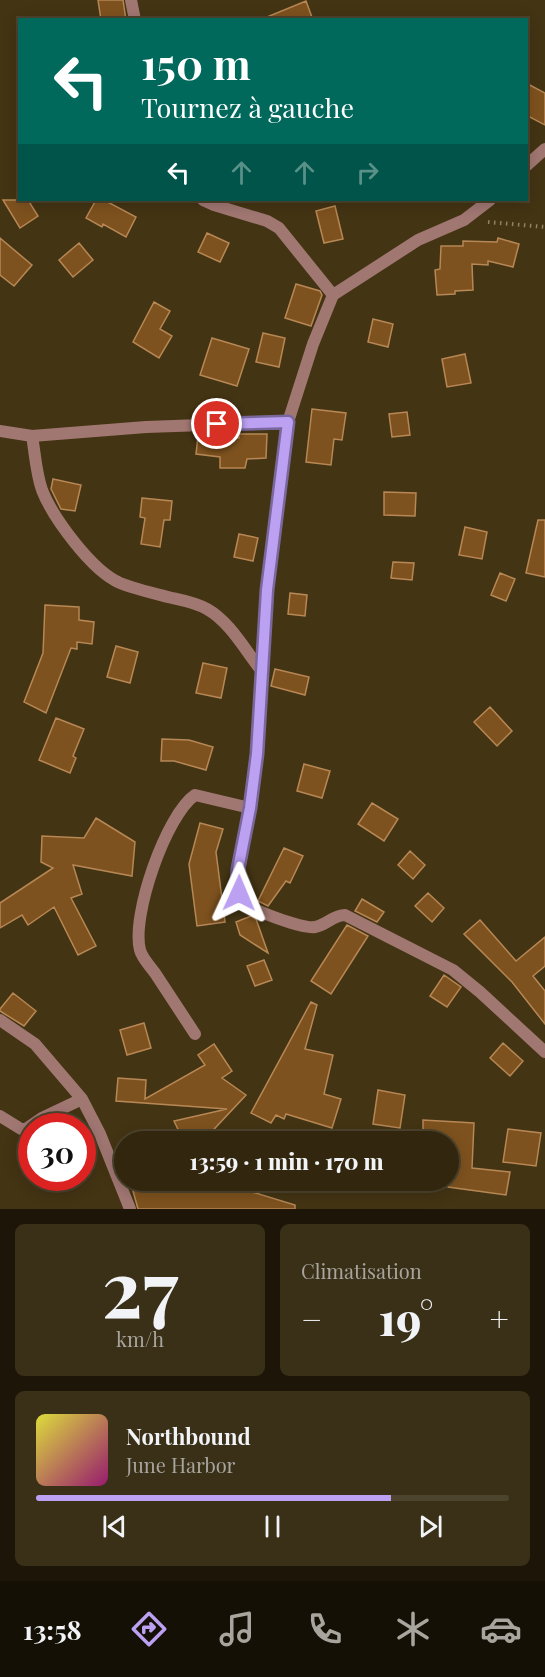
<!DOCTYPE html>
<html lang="fr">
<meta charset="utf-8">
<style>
:root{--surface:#32270e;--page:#3a2f17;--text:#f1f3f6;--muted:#a8a59e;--line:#4d442e;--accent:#bca0f2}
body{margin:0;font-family:"Playfair Display",serif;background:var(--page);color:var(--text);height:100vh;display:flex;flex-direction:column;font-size:22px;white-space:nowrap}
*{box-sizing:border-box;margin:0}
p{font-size:20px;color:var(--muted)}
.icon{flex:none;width:33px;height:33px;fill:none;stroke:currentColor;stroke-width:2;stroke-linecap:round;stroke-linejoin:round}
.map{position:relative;height:1209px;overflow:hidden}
.drawer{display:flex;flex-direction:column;gap:15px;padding:15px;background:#1c1508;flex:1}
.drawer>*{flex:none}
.top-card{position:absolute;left:18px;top:18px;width:510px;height:183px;border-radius:0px;box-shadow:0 3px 15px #0003,0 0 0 2px var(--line);background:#00695c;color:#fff;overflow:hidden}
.speed{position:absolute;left:18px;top:1113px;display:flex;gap:12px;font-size:30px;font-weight:700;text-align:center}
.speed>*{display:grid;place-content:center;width:78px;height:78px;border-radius:50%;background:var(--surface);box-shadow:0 3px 15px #0003,0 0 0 2px var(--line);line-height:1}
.speed .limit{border:9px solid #d22;background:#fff;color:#111}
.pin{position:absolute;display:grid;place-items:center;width:51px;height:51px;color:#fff;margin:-26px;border:3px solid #fff;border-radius:50%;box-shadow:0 2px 6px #0007}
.me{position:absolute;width:66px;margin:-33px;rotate:1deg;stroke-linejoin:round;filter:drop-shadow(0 0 4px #0008)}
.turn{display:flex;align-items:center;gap:21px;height:126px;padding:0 24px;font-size:27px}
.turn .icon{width:78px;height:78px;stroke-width:2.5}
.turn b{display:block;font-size:42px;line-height:51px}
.lanes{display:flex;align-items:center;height:57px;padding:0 24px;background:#0003;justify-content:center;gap:30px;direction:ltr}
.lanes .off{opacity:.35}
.big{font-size:45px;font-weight:800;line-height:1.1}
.drawer .card{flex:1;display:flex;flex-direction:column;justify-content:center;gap:9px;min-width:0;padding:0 21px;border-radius:9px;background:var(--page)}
.drawer .dial{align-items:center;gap:0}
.dial b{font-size:78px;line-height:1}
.song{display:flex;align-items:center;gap:18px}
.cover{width:72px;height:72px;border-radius:9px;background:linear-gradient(135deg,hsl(60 70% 55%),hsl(320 70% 35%))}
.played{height:6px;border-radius:3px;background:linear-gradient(90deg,var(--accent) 75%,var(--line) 75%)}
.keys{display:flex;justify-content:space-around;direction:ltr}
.heat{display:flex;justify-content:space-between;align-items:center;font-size:33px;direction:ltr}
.drawer .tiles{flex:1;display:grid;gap:15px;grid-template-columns:1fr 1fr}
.card:last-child{grid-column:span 2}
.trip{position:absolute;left:114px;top:1131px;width:345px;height:60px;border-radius:30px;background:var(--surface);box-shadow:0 3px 15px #0003,0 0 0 2px var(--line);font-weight:800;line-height:60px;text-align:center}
.menu{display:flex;height:96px;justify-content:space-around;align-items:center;background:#141006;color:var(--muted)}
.menu .icon{width:42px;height:42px}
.menu .on{color:var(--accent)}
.menu b{font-size:27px;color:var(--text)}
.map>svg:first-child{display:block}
</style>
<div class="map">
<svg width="545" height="1209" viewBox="0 0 545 1209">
<rect width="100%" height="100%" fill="#433413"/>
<path fill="#7e521e" stroke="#b78755" stroke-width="1.5" d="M98,0H123L126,20H101Z
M306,1L313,20H262V19Z
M526,83L545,93V125L526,115Z
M3,200H28L38,216L20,228Z
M96,200H104L136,217L126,237L103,224L102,227L86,218Z
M335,206L343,239L324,243L316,211Z
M207,233L229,243L220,262L198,252Z
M0,238L32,265L14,286L0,275Z
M498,238L519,244L513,267L488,261V265L472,264L473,290L455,291V294L437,295L435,270L440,269L441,246H463V241L497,242Z
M79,243L93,260L73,277L59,260Z
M296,284L320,291L322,295L311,326L285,318Z
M154,302L170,311L160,329L172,336L159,358L133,342Z
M373,319L393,324L388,347L368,342Z
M263,333L285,338L279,367L256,362Z
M212,338L249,349L237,386L200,375Z
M465,354L471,383L447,387L442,359Z
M312,409L346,413L342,440L334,439L331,465L306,462Z
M407,412L410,435L392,437L389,414Z
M239,434H267L266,458L247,459L245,468H220V457L196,454L198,436L239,438Z
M53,479L81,485L75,511L61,509L51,489Z
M384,492L416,493L415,516L384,515Z
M142,498L172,501L170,520H164L160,547L141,544L145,518L140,517Z
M538,520H545V577L526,573Z
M465,527L487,532L482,559L459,555Z
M239,534L258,538L253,561L234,557Z
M393,562L414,563L412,580L391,578Z
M500,573L515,579L506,601L491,595Z
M290,593L307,595L305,616L288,614Z
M45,605L79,607V620L94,622L92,644L77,642V649L71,648L46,713L24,702L43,653Z
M116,646L138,652L130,683L107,677Z
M203,663L227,668L221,698L196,693Z
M275,669L309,677L305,695L271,686Z
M490,707L512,731L497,746L474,722Z
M56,718L84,729L73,756L76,758L70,773L39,760Z
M162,739L189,740L213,747L206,770L174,761H161Z
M304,764L330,771L322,798L297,791Z
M372,803L398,819L384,841L358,824Z
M96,818L135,842L132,876L73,865L82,894L71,898L96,946L78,955L54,907L28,925L22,915L0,928V903L53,868L41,862L42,836L84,838Z
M200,823L223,829L216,852L225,922L197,926L189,864Z
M284,848L303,856L290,883L286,881L268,906L258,901Z
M410,851L425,865L413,879L398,865Z
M428,893L444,908L432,922L415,906Z
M362,899L384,912L377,922L355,911Z
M251,916L256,919L268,953L240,935L236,922Z
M480,920L516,961L545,937V966L533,976L545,991V1024L512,982L464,934Z
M347,925L368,936L331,994L311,981Z
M264,960L272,980L255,986L247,966Z
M444,975L461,987L447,1007L430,996Z
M13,993L36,1011L24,1026L0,1011V1009Z
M311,1002L317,1005L305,1049L333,1055L324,1094L341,1099L332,1128L286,1114L284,1119L276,1115L271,1123L251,1113Z
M144,1023L151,1048L127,1055L120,1030Z
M503,1043L523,1061L510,1076L490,1058Z
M214,1044L232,1071L222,1078L246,1095L202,1142H184L174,1121L227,1109L116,1101L118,1078L146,1080L145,1099L205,1065L198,1055Z
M378,1090L405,1095L400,1128L373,1124Z
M423,1120L474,1123L472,1168L510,1172L506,1195L448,1187V1138L423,1137Z
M508,1129L541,1133L536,1166L503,1162Z
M130,1180H257L249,1191L295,1205V1209H138Z"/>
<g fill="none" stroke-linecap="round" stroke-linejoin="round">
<path stroke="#928363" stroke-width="4" stroke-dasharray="1.5 4.5" stroke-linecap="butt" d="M488,222L545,227"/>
<path stroke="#a17772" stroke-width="12" d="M131,0L135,20
M526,166L545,149
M203,200L214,205L267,221L279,228L333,295
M490,200L464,220L418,240L333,295L313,344L288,422L267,590L257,754L237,885C239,891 240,898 244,902C252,911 304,929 315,927C327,925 333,915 345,915L453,970L480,992L545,1052
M0,431L32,436L146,427L288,422
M32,436C35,453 36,473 42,490C53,518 92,571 120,583C135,589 152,593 168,597C181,600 195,602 207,609C230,622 245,650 261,670
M0,1020L35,1044L82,1099L100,1134L130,1209
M195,1034C182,1014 168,993 155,973C150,966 142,958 140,950C131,916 166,815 195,795L250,808
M0,1116L21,1129H26L42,1118L82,1099"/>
</g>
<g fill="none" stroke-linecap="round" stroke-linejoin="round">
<g stroke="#7a689d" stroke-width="15">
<path id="route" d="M217,424L288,422L267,590L257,754L250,808L238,869L237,885L239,893"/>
</g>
<use href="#route" stroke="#bca0f2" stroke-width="10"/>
</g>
</svg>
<div class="speed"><div class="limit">30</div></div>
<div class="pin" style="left:217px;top:424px;background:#d93025"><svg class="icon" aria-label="arrive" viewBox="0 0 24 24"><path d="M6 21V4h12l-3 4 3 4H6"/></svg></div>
<svg class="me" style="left:239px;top:893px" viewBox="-20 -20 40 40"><path d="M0-17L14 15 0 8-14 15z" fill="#bca0f2" stroke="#fff" stroke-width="4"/></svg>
<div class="trip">13:59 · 1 min · 170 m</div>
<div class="top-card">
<div class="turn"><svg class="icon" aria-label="left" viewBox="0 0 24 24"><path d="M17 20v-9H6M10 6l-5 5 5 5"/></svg><div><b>150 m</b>Tournez à gauche</div></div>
<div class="lanes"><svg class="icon" aria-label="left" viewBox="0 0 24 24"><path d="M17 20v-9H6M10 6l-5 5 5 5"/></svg><svg class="icon off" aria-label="ahead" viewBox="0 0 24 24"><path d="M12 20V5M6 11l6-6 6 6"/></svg><svg class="icon off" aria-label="ahead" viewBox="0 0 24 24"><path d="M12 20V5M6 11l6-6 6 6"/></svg><svg class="icon off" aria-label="right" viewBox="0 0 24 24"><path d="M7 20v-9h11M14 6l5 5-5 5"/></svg></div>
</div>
</div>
<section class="drawer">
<div class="tiles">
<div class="card dial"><b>27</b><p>km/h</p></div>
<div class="card"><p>Climatisation</p>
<div class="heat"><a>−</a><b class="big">19°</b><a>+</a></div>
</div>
<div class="card">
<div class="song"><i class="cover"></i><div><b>Northbound</b><p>June Harbor</p></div></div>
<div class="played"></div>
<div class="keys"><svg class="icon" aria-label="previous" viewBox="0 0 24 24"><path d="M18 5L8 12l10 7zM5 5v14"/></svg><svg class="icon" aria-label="pause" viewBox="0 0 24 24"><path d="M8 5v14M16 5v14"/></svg><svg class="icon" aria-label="next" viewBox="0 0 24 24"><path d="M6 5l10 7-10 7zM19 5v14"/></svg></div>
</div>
</div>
</section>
<nav class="menu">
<b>13:58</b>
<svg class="icon on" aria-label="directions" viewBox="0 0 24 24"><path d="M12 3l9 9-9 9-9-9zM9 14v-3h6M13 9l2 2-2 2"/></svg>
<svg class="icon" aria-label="music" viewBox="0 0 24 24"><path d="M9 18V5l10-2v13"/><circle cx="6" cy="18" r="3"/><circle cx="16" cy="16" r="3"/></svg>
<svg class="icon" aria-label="phone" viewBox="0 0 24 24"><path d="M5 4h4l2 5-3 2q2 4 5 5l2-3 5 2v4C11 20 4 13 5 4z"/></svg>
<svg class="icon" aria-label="climate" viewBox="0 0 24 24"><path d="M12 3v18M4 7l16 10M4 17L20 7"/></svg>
<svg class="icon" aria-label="car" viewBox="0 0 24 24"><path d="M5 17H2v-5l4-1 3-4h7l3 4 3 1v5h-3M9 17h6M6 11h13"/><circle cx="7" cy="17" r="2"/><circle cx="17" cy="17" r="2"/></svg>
</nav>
